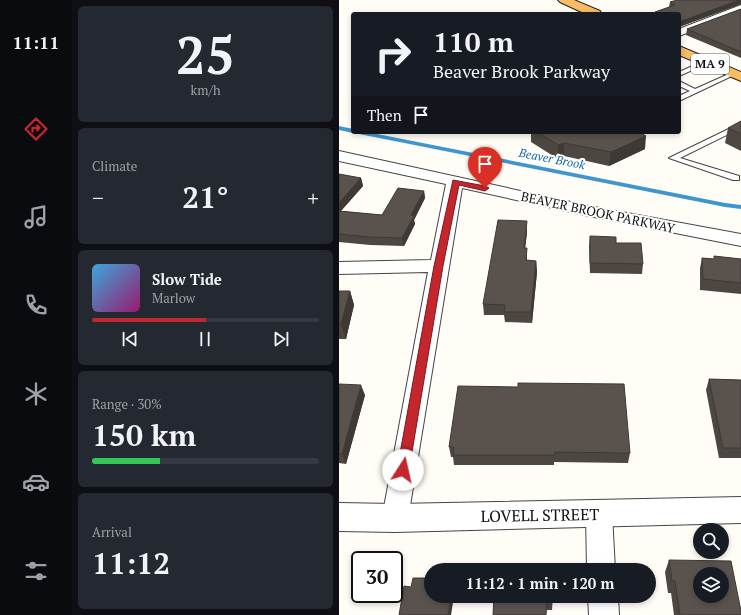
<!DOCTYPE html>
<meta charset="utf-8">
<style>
:root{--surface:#171b24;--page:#242831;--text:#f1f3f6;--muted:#9ea1a6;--line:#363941;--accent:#c4262e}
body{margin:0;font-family:"PT Serif",serif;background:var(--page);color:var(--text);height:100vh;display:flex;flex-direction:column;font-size:15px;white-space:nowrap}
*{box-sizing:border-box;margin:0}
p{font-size:13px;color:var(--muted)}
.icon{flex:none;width:22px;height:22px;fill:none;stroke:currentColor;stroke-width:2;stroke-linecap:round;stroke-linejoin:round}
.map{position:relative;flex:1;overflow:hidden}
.drawer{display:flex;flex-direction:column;gap:6px;padding:6px;background:#0d0f14;width:267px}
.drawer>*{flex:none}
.top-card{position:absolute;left:12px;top:12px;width:330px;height:122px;border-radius:4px;box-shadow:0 2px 6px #0003;background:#171b24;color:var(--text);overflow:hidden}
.fabs{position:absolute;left:354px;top:523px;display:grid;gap:8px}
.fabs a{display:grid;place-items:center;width:36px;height:36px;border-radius:50%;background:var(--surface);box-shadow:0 2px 6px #0003;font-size:20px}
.speed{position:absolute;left:12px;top:551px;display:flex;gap:8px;font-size:20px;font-weight:700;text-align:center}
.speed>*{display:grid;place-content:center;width:52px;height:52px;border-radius:50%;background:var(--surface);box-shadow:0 2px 6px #0003;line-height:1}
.speed .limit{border:2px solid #111;border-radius:6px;background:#fff;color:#111}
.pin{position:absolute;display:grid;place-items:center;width:34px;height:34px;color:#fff;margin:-41px -17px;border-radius:50% 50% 50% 0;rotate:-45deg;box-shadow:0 0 4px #0007}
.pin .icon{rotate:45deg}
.me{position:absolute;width:44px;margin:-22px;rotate:10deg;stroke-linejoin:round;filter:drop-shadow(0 0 3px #0008)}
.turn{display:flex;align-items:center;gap:14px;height:84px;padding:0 16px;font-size:18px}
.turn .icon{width:52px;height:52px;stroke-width:2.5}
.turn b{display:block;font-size:28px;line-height:34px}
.then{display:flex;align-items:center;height:38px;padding:0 16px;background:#0003;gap:8px;font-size:15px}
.big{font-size:30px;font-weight:800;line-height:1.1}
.drawer .tile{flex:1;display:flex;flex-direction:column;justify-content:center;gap:6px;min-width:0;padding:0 14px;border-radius:6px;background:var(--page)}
.drawer .dial{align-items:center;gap:0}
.dial b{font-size:52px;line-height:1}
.song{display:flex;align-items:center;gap:12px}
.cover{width:48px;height:48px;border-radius:6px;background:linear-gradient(135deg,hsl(200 70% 55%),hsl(320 70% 35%))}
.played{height:4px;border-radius:2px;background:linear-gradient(90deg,var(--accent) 50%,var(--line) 50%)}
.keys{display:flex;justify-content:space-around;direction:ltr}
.heat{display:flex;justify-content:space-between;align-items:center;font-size:22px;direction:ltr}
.charge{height:6px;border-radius:3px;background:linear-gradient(90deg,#34c759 30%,var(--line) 0)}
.trip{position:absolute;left:85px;top:563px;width:232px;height:40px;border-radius:20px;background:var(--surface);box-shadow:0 2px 6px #0003;font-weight:800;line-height:40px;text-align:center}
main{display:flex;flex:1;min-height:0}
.menu{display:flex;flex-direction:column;width:72px;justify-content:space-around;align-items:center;background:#090b0e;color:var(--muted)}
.menu .icon{width:28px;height:28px}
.menu .on{color:var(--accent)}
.menu b{font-size:18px;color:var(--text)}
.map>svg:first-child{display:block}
</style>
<main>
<nav class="menu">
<b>11:11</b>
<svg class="icon on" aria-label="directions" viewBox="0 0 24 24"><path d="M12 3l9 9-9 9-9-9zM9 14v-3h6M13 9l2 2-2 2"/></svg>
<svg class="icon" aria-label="music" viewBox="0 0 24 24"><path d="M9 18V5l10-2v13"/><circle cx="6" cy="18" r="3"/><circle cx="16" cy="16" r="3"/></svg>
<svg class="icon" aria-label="phone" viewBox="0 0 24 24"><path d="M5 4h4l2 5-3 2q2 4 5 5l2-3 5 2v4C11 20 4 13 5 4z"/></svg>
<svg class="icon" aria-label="climate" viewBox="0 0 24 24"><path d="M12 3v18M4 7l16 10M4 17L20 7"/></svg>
<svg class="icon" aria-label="car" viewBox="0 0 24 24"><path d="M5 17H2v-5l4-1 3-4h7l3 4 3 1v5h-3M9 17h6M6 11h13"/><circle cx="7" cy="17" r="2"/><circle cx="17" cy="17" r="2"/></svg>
<svg class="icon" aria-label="filters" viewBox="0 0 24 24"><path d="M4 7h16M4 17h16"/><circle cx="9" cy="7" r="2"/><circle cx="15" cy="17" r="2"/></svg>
</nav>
<section class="drawer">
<div class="tile dial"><b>25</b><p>km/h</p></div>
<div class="tile"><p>Climate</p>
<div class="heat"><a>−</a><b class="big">21°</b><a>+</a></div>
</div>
<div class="tile">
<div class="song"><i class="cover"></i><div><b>Slow Tide</b><p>Marlow</p></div></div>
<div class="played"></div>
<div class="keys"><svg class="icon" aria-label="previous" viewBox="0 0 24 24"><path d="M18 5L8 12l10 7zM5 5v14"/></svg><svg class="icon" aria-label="pause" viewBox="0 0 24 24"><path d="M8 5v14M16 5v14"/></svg><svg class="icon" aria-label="next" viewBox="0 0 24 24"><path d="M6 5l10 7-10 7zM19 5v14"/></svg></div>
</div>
<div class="tile"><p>Range · 30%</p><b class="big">150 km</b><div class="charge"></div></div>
<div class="tile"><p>Arrival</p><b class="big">11:12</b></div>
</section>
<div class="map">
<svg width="402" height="615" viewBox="0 0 402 615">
<rect width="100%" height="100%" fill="#fffdf5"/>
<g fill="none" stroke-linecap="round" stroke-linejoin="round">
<path fill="#3f96cf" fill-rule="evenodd" d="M0,126L14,129V132H16L14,133L0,130Z
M17,132H28L386,203L402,205V209L386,207L20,134Z"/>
<g stroke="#444" stroke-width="2">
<path id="service" d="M367,60L369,61V63L340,76V72Z
M392,73L397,74L340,101V96L351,91L340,86V81L356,89Z
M402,123V128L341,158L400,176V180H394L330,158Z"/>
</g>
<g stroke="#444" stroke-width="2">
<path id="minor" d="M402,5V12L340,36V29Z
M0,151L250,206L402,234V246L250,216L123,188L69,518L65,527L56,531L47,527L43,518L89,272L0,274V262L92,260L107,184L0,161Z
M260,502L269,505L273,514L276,570H248L247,514L251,505Z
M249,596H279L280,615H250Z"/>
</g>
<g stroke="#444" stroke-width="2">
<path id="tertiary" d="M402,497V523L56,532L0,531V503L56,504Z"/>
</g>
<g stroke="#222" stroke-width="2">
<path id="trunk" d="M219,0H235L261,11L263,14H247L221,2Z
M340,46L402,72V81L340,55Z"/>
</g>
<use href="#service" fill="#fff" fill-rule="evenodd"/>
<use href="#minor" fill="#fff" fill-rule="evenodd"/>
<use href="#tertiary" fill="#fff" fill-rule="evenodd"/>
<use href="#trunk" fill="#f7bc64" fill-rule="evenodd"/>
</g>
<path fill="#4d4742" d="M402,0V4L340,27V14H316V12L330,7L331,2Z
M402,9V58L347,35L348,29Z
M402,121V151L386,143L389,128Z
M192,132H300L306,149L270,166L225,156L219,159L192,142Z
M0,174L22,178L24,186L2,211L43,215L85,191L86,198L75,220L76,224L65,246L31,245L0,242Z
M188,232L186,248L188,260L197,261L198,272L193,323L166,322L165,315H145L144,304Z
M251,236L277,243L304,264L303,274L251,273L250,247Z
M375,256L402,259V294L361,290V268L363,258L375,259Z
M0,291H11L15,305L7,339H0Z
M370,379L402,380V458H380L367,390Z
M0,384L26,395L7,464L0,463Z
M110,447L291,453L289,463L215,462V465H115L114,457H112Z
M330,560L402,615H335L332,593H329L326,572Z
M155,596H214L213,610H208Z"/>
<path fill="#3f3936" d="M400,0H402V4L340,27V22Z
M307,136L306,149L270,166L272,152Z
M225,143V156L219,159V145Z
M22,178L24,186L0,213V203Z
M85,191L86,198L75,220L76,224L65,246L63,238L72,215Z
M188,221V232L185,258V248Z
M188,248V259L187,270V260Z
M197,261L198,272L193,323L192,312Z
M11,291L15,305L7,339L2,324Z
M22,385L26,395L7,464L3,454Z
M112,596H115L112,615H109Z"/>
<path fill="#5a524d" stroke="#3f3936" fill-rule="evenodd" d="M338,0H400L340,22V23V14H315L319,13L316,12L336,5L331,2Z
M402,9V52L348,29Z
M402,121V134L389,128Z
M198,132H300L307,136L272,152L225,143L219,145Z
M0,174L22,178L0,203Z
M59,188L85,191L72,215L75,216L63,238L30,237L0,234V211L43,215Z
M159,220L188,221L185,248H188L187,260L197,261L192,312H165L166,305L144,304Z
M251,236L277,237V243H302L304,264L251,263Z
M375,256L402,259V283L364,279L363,258L375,259Z
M0,291H11L2,324H0Z
M370,379L402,380V448H384Z
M179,383L285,384L291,453L216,452V455H114L115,447H110L119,386L179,387Z
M0,384L22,385L3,454H0Z
M330,560L392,561L402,611V615H341L336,581H333ZM361,574H383V596H361Z
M74,578H92V596H112L109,615H60L65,586L72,587Z
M155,596H214L213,602L208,601L207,615H154Z"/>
<path fill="#c4262e" stroke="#7f191e" d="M114,180L146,186L150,188L146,191L120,185L104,266L70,470L68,473L64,475L60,473L58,470L95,266Z"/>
<g text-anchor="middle" stroke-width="4" stroke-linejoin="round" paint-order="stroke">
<rect fill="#fff" stroke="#585858" stroke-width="1" x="352" y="54" width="38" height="20" rx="3"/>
<g font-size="12" font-weight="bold" fill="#111">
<text x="371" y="68">MA 9</text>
</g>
<g font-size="12" font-style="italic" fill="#1768a6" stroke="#fff">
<text transform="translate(213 159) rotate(11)" y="4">Beaver Brook</text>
</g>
<g font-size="13" fill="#111" stroke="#fff">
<text transform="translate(259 212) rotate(12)" y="5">BEAVER BROOK PARKWAY</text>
</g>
<g font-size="16" fill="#111" stroke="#fff">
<text transform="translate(201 515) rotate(-1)" y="6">LOVELL STREET</text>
</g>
</g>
</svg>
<div class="fabs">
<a><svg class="icon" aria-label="search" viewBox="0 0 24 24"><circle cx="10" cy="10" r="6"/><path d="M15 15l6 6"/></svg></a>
<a><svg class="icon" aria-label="layers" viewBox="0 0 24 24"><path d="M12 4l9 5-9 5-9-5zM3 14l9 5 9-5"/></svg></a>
</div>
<div class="speed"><div class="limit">30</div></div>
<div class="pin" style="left:146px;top:188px;background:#d93025"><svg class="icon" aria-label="arrive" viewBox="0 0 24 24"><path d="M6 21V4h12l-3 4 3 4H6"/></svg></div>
<svg class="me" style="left:64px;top:470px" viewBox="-20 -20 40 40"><circle r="19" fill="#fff"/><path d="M0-13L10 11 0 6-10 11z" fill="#c4262e"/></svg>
<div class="trip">11:12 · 1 min · 120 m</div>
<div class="top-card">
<div class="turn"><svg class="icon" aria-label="right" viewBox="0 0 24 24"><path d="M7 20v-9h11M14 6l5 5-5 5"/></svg><div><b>110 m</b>Beaver Brook Parkway</div></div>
<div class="then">Then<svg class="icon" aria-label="arrive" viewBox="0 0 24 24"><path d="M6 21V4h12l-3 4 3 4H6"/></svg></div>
</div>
</div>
</main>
